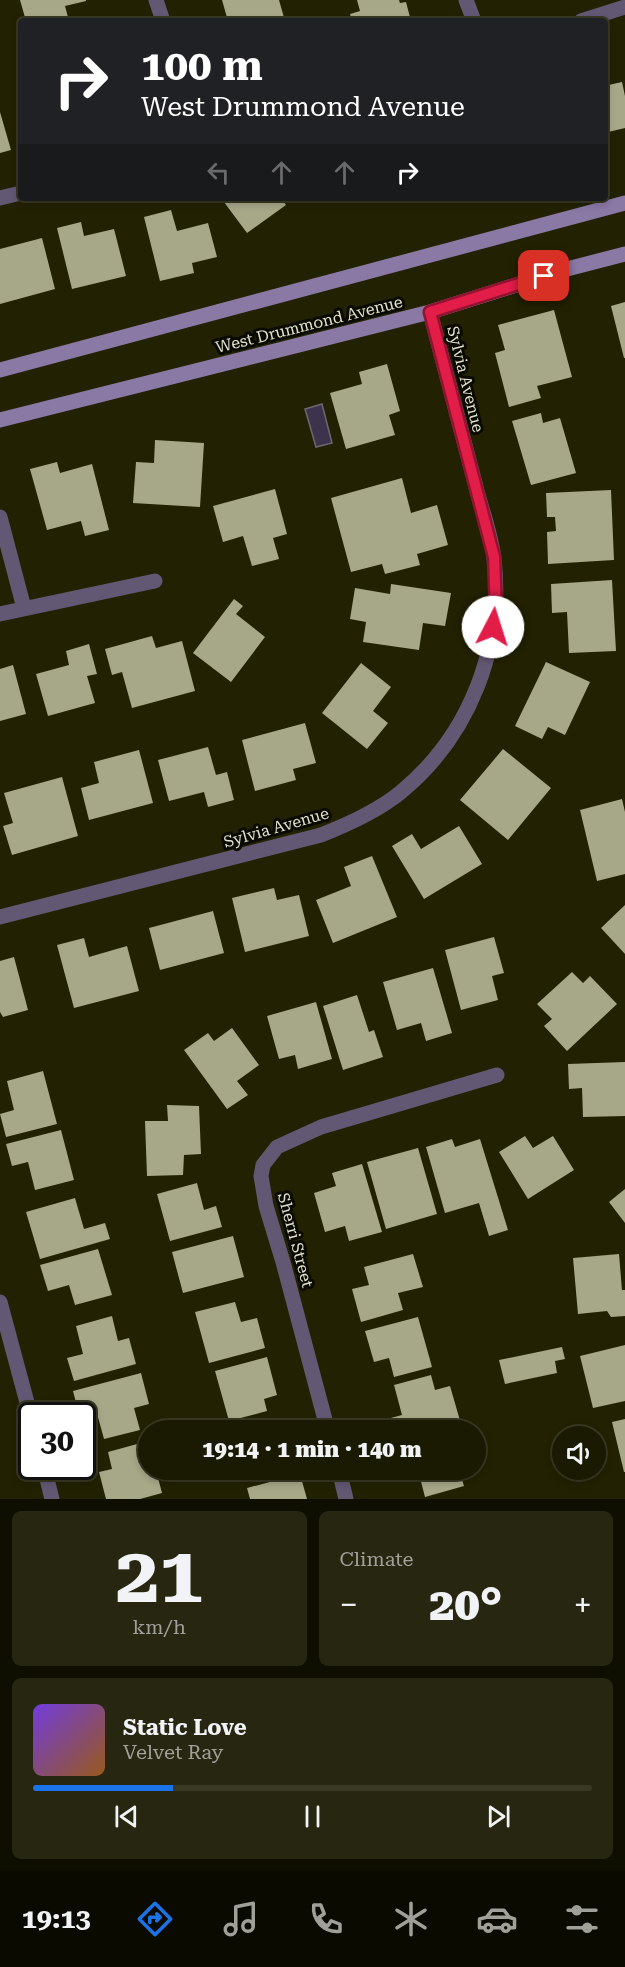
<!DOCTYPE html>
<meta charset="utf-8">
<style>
:root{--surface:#1a1901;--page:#272610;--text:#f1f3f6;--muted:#9fa099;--line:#383823;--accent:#1a73e8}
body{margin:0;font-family:"Roboto Serif",serif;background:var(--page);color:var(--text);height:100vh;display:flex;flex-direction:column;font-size:22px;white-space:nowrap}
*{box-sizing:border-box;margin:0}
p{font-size:20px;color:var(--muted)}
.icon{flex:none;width:33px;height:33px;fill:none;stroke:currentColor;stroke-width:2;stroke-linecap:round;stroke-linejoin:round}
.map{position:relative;height:1499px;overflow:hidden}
.drawer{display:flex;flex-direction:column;gap:12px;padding:12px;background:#0e0e01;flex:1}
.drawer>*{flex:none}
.top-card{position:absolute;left:18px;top:18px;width:590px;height:183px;border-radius:6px;box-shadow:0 3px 9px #0003,0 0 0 2px var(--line);background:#202124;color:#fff;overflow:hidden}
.buttons{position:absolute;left:552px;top:1426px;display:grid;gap:12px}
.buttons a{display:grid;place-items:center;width:54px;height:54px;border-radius:50%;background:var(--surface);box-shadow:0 3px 9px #0003,0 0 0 2px var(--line);font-size:30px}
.speed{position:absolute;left:18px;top:1402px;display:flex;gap:12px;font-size:30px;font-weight:700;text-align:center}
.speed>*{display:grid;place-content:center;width:78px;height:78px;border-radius:50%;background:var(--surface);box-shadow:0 3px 9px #0003,0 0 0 2px var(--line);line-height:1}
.speed .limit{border:3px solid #111;border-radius:9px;background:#fff;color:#111}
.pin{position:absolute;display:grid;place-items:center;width:51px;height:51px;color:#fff;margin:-26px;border-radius:12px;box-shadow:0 3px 9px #0006}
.me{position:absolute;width:66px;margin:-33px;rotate:5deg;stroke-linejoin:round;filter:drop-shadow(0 0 4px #0008)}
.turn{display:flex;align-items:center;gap:21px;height:126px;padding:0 24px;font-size:27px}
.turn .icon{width:78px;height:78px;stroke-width:2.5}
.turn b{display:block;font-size:42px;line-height:51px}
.lanes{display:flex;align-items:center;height:57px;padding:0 24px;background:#0003;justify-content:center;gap:30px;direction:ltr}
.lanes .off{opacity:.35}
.big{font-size:45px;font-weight:800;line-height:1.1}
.drawer .tile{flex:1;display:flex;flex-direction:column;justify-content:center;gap:9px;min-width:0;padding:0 21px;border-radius:9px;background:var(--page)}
.drawer .dial{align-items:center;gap:0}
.dial b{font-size:78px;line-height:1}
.song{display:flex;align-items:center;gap:18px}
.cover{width:72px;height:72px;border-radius:9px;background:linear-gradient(135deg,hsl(260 70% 55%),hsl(30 70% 35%))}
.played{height:6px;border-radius:3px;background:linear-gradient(90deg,var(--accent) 25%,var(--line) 25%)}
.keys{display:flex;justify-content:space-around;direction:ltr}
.heat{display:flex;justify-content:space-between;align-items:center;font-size:33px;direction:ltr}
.drawer .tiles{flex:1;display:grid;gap:12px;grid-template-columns:1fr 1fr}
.tile:last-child{grid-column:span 2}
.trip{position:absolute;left:138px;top:1420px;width:348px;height:60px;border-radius:30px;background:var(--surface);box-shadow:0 3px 9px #0003,0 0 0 2px var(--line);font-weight:800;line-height:60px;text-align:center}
.tabs{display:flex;height:96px;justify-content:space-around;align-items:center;background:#0a0a00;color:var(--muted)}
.tabs .icon{width:42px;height:42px}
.tabs .selected{color:var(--accent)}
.tabs b{font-size:27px;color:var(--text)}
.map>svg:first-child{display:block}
</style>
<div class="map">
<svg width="625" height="1499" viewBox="0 0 625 1499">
<rect width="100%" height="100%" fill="#222101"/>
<path fill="#3d334c" stroke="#6e6773" stroke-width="1.5" d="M322,404L332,443L316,447L305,409Z"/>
<path fill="#a7a888" d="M20,0H86V1L65,6L69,21H26Z
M222,0H279L285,21H228Z
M357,0H399L400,3L406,2L411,21H352L350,14L360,11Z
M622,82L625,96V128L604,133V86Z
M0,112L11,150L0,153Z
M221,198H281L286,205L247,233Z
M171,210L177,231L208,223L217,257L192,263L194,273L160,281L144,217Z
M81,222L84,236L114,229L126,276L72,289L57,228Z
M42,238L55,289L0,304V249Z
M625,302V358H624L611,306Z
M554,310L572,377L537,386L541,398L509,407L495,353L505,350L498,325Z
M387,364L400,411L389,415L395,435L346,449L330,393L362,384L359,372Z
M541,413L543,423L560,418L576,473L531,485L512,421Z
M155,440L204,443L200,507L133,503L136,462L154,463Z
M57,462L60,473L92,464L109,530L85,536L81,521L47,530L30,469Z
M402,478L411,513L437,505L448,545L417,554L420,565L385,574L382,564L351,572L331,498Z
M275,489L287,534L273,538L279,559L252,566L243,536L223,542L213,506Z
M611,490L614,560L548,564L547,532L556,531L555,517H547L546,493Z
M612,580L616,651L569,653L567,612L552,613L551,584Z
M391,584L451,593L445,626L423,623L419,650L363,642L366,622L350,619L355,588L390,594Z
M234,599L243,606L236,614L265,637L231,682L193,653Z
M152,636L156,648L182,641L195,691L132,708L122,672L112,675L105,649Z
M89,644L97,674L87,676L95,703L48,716L36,674L69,665L66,651Z
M546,662L590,682L565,735L548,727L542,739L515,726Z
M361,663L391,687L373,711L388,723L367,749L322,713Z
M13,665L26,714L0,721V669Z
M305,723L316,763L293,769L296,780L255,791L242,740Z
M208,747L216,775L227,772L234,800L208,807L204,792L169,801L158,760Z
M503,749L551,788L508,840L460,800Z
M139,750L153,803L89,820L81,788L99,783L94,762Z
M62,777L78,836L12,855L3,826L13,823L4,793Z
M622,799L625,812V874L597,881L580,810Z
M459,826L482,864L424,899L392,846L412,834L421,849Z
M372,856L397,917L333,943L316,900L351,886L344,867Z
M274,888L277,900L299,895L309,936L245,952L232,898Z
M625,905V954L601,928Z
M213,911L224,953L160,970L149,928Z
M494,937L504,973L492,976L498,1000L461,1010L445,950Z
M84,938L89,957L127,946L139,991L74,1008L57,945Z
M14,957L28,1010L3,1017L0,1012V961Z
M433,968L452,1033L426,1041L421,1023L397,1030L383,982Z
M572,972L583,983L590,976L617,1004L567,1051L544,1026L552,1019L537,1004Z
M357,995L369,1032L374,1030L383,1057L343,1070L323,1006Z
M316,1002L332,1059L298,1069L295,1055L279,1059L267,1016Z
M232,1028L259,1065L237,1081L248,1095L227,1109L184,1050L208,1033L214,1041Z
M625,1062V1116L583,1117L582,1088L569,1089L568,1064Z
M43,1071L57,1124L6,1137L0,1114L14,1110L7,1081Z
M167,1105L199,1106L201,1154L184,1155L183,1175L147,1176L145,1121H168Z
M61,1130L74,1180L35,1190L28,1162L12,1166L6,1144Z
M525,1136L533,1148L553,1136L574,1170L528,1199L499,1152Z
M452,1139L455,1147L480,1139L508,1230L489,1236L479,1203L445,1213L426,1147Z
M418,1148L437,1214L386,1229L367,1162Z
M362,1164L382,1232L349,1241L345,1226L325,1232L314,1193L336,1186L332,1173Z
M197,1183L204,1210L216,1206L222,1227L170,1241L157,1194Z
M625,1189V1223L609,1202Z
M75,1198L84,1229L105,1223L110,1239L40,1259L26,1212Z
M233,1236L244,1277L183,1293L172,1252Z
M98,1249L112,1295L75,1305L69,1285L48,1291L40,1265Z
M413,1254L423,1287L398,1293L403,1310L361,1322L352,1289L369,1285L364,1267Z
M619,1254L622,1290H625V1316L611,1317L607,1311L578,1314L573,1258Z
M235,1302L241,1322L257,1318L265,1348L209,1363L195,1312Z
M112,1316L118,1341L129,1338L136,1364L74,1381L67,1358L83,1354L76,1326Z
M418,1317L432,1367L394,1377L389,1358L374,1362L365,1331Z
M625,1345V1401L593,1408L580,1356Z
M562,1347L565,1359L555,1361L557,1373L505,1384L499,1360Z
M267,1357L277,1395L264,1399L267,1411L229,1421L215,1371Z
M141,1373L149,1404L134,1408L140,1430L104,1439L96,1410L79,1414L73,1391Z
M431,1375L435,1390L450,1386L461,1424L434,1431H390L387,1419L402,1415L394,1385Z
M625,1419V1472H624L612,1422Z
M287,1424L289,1431H263L262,1430Z
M148,1441V1470H156L162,1493L140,1499H106L99,1472L112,1469L108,1452Z
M234,1470H273V1471L237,1480Z
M418,1470H459L464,1486L425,1497Z
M300,1474L307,1499H250L247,1488Z"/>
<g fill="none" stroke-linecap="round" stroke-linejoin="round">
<path stroke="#635874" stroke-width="15" d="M156,0L163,21
M466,0L474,21
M581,21L625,7
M0,198L21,193
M0,517L24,608
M0,614L155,581
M0,917L321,835C349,824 378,811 401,792C470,735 504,647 494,558C491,533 481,508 475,483C460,426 445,369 430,312
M0,1302L32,1421
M328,1431L283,1262L266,1206L261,1176L263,1165L277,1147L321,1127L497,1075
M44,1467L52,1499
M339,1470L346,1499"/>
<path stroke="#8a78a5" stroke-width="15" d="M0,370L625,203
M0,420L430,312L567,269L625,254"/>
</g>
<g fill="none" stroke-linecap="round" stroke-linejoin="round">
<g stroke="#92132f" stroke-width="15">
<path id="route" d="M493,627L496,610L494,557L430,312L544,276"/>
</g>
<use href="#route" stroke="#e11d48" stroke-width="10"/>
</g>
<g text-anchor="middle" stroke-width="6" stroke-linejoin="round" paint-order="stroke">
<g font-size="16" fill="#e1e1ce" stroke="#0a0a01">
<text transform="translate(309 324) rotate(-14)" y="6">West Drummond Avenue</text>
<text transform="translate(466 379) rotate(76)" y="6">Sylvia Avenue</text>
<text transform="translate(276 827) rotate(-16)" y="6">Sylvia Avenue</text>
<text transform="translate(296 1240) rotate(75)" y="6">Sherri Street</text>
</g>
</g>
</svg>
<div class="buttons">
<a><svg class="icon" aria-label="sound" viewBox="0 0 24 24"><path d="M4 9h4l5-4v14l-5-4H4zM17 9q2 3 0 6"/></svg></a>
</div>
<div class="speed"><div class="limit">30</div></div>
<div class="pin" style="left:544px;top:276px;background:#d93025"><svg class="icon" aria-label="arrive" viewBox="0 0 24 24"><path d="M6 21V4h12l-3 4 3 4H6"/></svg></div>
<svg class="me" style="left:493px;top:627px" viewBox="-20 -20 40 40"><circle r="19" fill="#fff"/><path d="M0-13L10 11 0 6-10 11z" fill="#e11d48"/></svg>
<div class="trip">19:14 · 1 min · 140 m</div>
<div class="top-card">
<div class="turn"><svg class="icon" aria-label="right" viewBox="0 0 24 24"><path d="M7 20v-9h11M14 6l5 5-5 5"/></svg><div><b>100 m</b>West Drummond Avenue</div></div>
<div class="lanes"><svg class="icon off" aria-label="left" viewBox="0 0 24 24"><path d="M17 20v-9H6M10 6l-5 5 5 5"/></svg><svg class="icon off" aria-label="ahead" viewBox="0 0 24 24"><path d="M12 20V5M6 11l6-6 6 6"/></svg><svg class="icon off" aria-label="ahead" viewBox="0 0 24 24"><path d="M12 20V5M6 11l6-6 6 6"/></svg><svg class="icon" aria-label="right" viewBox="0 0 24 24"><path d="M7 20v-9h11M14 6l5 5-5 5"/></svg></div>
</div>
</div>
<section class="drawer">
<div class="tiles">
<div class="tile dial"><b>21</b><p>km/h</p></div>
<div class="tile"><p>Climate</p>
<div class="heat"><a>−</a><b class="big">20°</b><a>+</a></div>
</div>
<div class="tile">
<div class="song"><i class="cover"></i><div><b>Static Love</b><p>Velvet Ray</p></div></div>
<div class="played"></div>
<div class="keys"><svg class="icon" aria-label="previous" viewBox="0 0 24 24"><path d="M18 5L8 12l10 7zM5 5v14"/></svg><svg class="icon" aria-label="pause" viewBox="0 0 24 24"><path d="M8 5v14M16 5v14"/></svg><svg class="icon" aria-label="next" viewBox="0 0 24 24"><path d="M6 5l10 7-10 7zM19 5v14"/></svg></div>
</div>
</div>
</section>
<nav class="tabs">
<b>19:13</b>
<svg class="icon selected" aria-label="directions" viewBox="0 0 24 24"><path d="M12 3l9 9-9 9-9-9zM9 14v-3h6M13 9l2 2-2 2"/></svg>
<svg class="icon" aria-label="music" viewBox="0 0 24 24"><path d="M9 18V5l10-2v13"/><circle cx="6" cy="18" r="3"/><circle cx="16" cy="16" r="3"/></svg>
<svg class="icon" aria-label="phone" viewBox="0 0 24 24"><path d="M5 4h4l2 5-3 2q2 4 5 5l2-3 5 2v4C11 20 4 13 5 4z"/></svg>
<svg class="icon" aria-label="climate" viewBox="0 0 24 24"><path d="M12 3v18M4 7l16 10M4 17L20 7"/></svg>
<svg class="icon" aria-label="car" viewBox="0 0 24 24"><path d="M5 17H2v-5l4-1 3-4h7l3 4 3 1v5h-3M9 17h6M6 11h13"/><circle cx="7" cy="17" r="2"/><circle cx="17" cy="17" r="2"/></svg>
<svg class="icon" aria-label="filters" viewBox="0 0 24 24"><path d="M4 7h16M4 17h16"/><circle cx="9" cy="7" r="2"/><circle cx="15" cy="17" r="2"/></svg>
</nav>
